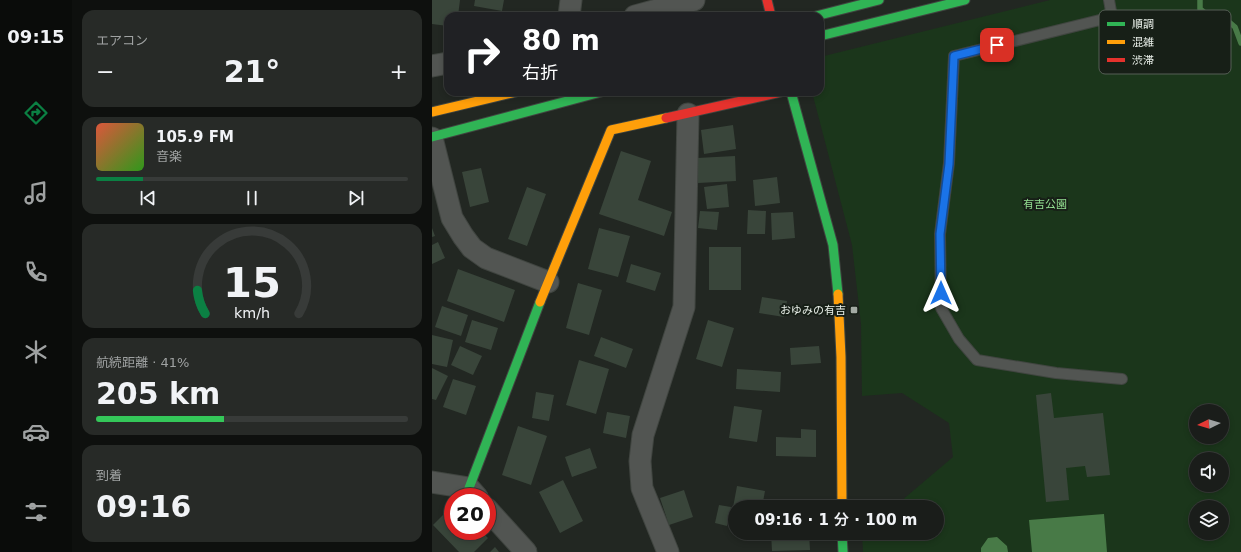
<!DOCTYPE html>
<html lang="ja">
<meta charset="utf-8">
<style>
:root{--surface:#1a1d1a;--page:#272a27;--text:#f1f3f6;--muted:#9fa2a2;--line:#383b39;--accent:#0b8043}
body{margin:0;font-family:"DejaVu Sans","Noto Sans JP",sans-serif;background:var(--page);color:var(--text);height:100vh;display:flex;flex-direction:column;font-size:15px;white-space:nowrap}
*{box-sizing:border-box;margin:0}
p{font-size:13px;color:var(--muted)}
.icon{flex:none;width:22px;height:22px;fill:none;stroke:currentColor;stroke-width:2;stroke-linecap:round;stroke-linejoin:round}
.map{position:relative;flex:1;overflow:hidden}
.drawer{display:flex;flex-direction:column;gap:10px;padding:10px;background:#0e100e;width:360px}
.drawer>*{flex:none}
.top-card{position:absolute;left:12px;top:12px;width:380px;height:84px;border-radius:12px;box-shadow:0 2px 6px #0003,0 0 0 1px var(--line);background:#202124;color:#fff;overflow:hidden}
.needle{width:26px;rotate:265deg}
.tools{position:absolute;left:757px;top:404px;display:grid;gap:8px}
.tools a{display:grid;place-items:center;width:40px;height:40px;border-radius:50%;background:var(--surface);box-shadow:0 2px 6px #0003,0 0 0 1px var(--line);font-size:20px}
.speed{position:absolute;left:12px;top:488px;display:flex;gap:8px;font-size:20px;font-weight:700;text-align:center}
.speed>*{display:grid;place-content:center;width:52px;height:52px;border-radius:50%;background:var(--surface);box-shadow:0 2px 6px #0003,0 0 0 1px var(--line);line-height:1}
.speed .limit{border:6px solid #d22;background:#fff;color:#111}
.pin{position:absolute;display:grid;place-items:center;width:34px;height:34px;color:#fff;margin:-17px;border-radius:8px;box-shadow:0 2px 6px #0006}
.me{position:absolute;width:44px;margin:-22px;rotate:0deg;stroke-linejoin:round;filter:drop-shadow(0 0 3px #0008)}
.turn{display:flex;align-items:center;gap:14px;height:84px;padding:0 12px;font-size:18px}
.turn .icon{width:52px;height:52px;stroke-width:2.5}
.turn b{display:block;font-size:28px;line-height:34px}
.big{font-size:30px;font-weight:600;line-height:1.1}
.drawer .tile{flex:1;display:flex;flex-direction:column;justify-content:center;gap:6px;min-width:0;padding:0 14px;border-radius:12px;background:var(--page)}
.drawer .dial{align-items:center;gap:0}
.dial svg{height:104px;overflow:visible;fill:none;stroke:var(--line);stroke-width:7;stroke-linecap:round;text-anchor:middle}
.dial text{fill:var(--text);stroke:none}
.song{display:flex;align-items:center;gap:12px}
.cover{width:48px;height:48px;border-radius:6px;background:linear-gradient(135deg,hsl(10 70% 55%),hsl(110 70% 35%))}
.played{height:4px;border-radius:2px;background:linear-gradient(90deg,var(--accent) 15%,var(--line) 15%)}
.keys{display:flex;justify-content:space-around;direction:ltr}
.heat{display:flex;justify-content:space-between;align-items:center;font-size:22px;direction:ltr}
.charge{height:6px;border-radius:3px;background:linear-gradient(90deg,#34c759 41%,var(--line) 0)}
.trip{position:absolute;left:296px;top:500px;width:216px;height:40px;border-radius:20px;background:var(--surface);box-shadow:0 2px 6px #0003,0 0 0 1px var(--line);font-weight:600;line-height:40px;text-align:center}
main{display:flex;flex:1;min-height:0}
.tab-bar{display:flex;flex-direction:column;width:72px;justify-content:space-around;align-items:center;background:#0a0c0a;color:var(--muted)}
.tab-bar .icon{width:28px;height:28px}
.tab-bar .current{color:var(--accent)}
.tab-bar b{font-size:18px;color:var(--text)}
.map>svg:first-child{display:block}
</style>
<main>
<nav class="tab-bar">
<b>09:15</b>
<svg class="icon current" aria-label="directions" viewBox="0 0 24 24"><path d="M12 3l9 9-9 9-9-9zM9 14v-3h6M13 9l2 2-2 2"/></svg>
<svg class="icon" aria-label="music" viewBox="0 0 24 24"><path d="M9 18V5l10-2v13"/><circle cx="6" cy="18" r="3"/><circle cx="16" cy="16" r="3"/></svg>
<svg class="icon" aria-label="phone" viewBox="0 0 24 24"><path d="M5 4h4l2 5-3 2q2 4 5 5l2-3 5 2v4C11 20 4 13 5 4z"/></svg>
<svg class="icon" aria-label="climate" viewBox="0 0 24 24"><path d="M12 3v18M4 7l16 10M4 17L20 7"/></svg>
<svg class="icon" aria-label="car" viewBox="0 0 24 24"><path d="M5 17H2v-5l4-1 3-4h7l3 4 3 1v5h-3M9 17h6M6 11h13"/><circle cx="7" cy="17" r="2"/><circle cx="17" cy="17" r="2"/></svg>
<svg class="icon" aria-label="filters" viewBox="0 0 24 24"><path d="M4 7h16M4 17h16"/><circle cx="9" cy="7" r="2"/><circle cx="15" cy="17" r="2"/></svg>
</nav>
<section class="drawer">
<div class="tile"><p>エアコン</p>
<div class="heat"><a>−</a><b class="big">21°</b><a>+</a></div>
</div>
<div class="tile">
<div class="song"><i class="cover"></i><div><b>105.9 FM</b><p>音楽</p></div></div>
<div class="played"></div>
<div class="keys"><svg class="icon" aria-label="previous" viewBox="0 0 24 24"><path d="M18 5L8 12l10 7zM5 5v14"/></svg><svg class="icon" aria-label="pause" viewBox="0 0 24 24"><path d="M8 5v14M16 5v14"/></svg><svg class="icon" aria-label="next" viewBox="0 0 24 24"><path d="M6 5l10 7-10 7zM19 5v14"/></svg></div>
</div>
<div class="tile dial"><svg viewBox="0 0 100 80">
<path d="M14 69A42 42 0 1 1 86 69"/>
<path d="M14 69A42 42 0 0 1 8 51" stroke="#0b8043"/>
<text x="50" y="56" font-size="32" font-weight="700">15</text>
<text x="50" y="72" font-size="11">km/h</text>
</svg></div>
<div class="tile"><p>航続距離 · 41%</p><b class="big">205 km</b><div class="charge"></div></div>
<div class="tile"><p>到着</p><b class="big">09:16</b></div>
</section>
<div class="map">
<svg width="809" height="552" viewBox="0 0 809 552">
<rect width="100%" height="100%" fill="#222722"/>
<path fill="#1b361b" fill-rule="evenodd" d="M618,0H809V552H431L430,533H505V507H462L521,457L517,423L470,393L430,396L429,324L420,245L380,92H388V57ZM764,411H790V437H764ZM764,459H790V485H764ZM764,507H790V533H764Z"/>
<path fill="#487a47" d="M672,514L675,552H600L597,520Z
M565,537L575,546L576,552H549V548L556,538Z"/>
<g fill="none" stroke-linecap="round" stroke-linejoin="round">
<path stroke="#487a47" stroke-width="5.5" d="M768,0V9L778,17L790,16L803,27L809,43"/>
</g>
<path fill="#39453a" d="M0,0H28L26,16H16V26L0,24Z
M43,0H72L70,11L42,6Z
M301,125L304,149L272,154L269,130Z
M189,151L219,161L206,200L240,212L232,236L167,214Z
M303,156L304,181L266,183L265,158Z
M49,168L57,202L38,207L30,172Z
M345,177L348,203L323,206L321,180Z
M295,184L297,207L275,209L272,187Z
M95,187L114,194L95,246L76,239Z
M316,210L334,211L333,234H315Z
M268,211L287,212L285,230L266,228Z
M361,212L363,238L340,240L339,213Z
M0,228L3,236L0,237Z
M167,228L198,236L186,277L156,269Z
M6,242L13,258L0,264V245Z
M277,247H309V290H277Z
M199,264L229,273L223,291L194,282Z
M26,269L83,290L72,322L15,301Z
M146,283L170,290L157,335L134,328Z
M330,297L355,301L352,317L327,313Z
M10,306L36,315L29,336L3,327Z
M40,320L66,328L59,350L33,342Z
M276,320L302,328L290,367L264,359Z
M0,335L21,340L15,367L0,364Z
M169,337L201,349L194,368L162,356Z
M28,346L50,356L41,375L19,365Z
M387,346L389,363L359,365L358,348Z
M147,360L177,369L164,414L134,405Z
M0,368L16,376L4,400L0,399Z
M305,369L349,372L348,392L304,389Z
M21,379L44,386L34,415L11,407Z
M104,392L122,395L117,421L100,418Z
M619,393L622,418L671,413L678,475L655,477L653,466L634,468L637,500L614,502L604,395Z
M302,406L330,410L325,442L297,438Z
M175,412L198,416L194,438L171,433Z
M86,426L115,436L99,485L70,475Z
M369,429L384,430V457L344,456V437L369,438Z
M158,448L165,468L140,477L133,457Z
M131,480L151,521L128,533L107,492Z
M305,486L333,491L330,507H303V530L297,529Z
M252,490L261,517L237,525L228,498Z
M21,505V531H49L56,538L42,552H27L1,525Z
M287,505L299,507L295,526L283,523Z
M339,533H377L378,550L340,551Z
M63,547L67,552H58Z"/>
<g fill="none" stroke-linecap="round" stroke-linejoin="round">
<g stroke="#404540" stroke-width="12">
<path id="lane" d="M677,0L680,17L522,56L517,163L508,234L509,308L527,339L545,360L624,373L690,379"/>
</g>
<g stroke="#404540" stroke-width="23">
<path id="street" d="M137,16L139,0
M203,16L262,0
M0,66L16,63
M0,138L20,218L31,236L40,248L54,258L116,282
M0,482L37,488L45,497
M55,509L94,552
M236,552L210,488L208,461L211,435L252,307L256,114"/>
</g>
<g stroke="#404540" stroke-width="11">
<path id="fast" d="M384,16L447,0
M388,36L533,0
M359,92L401,245L406,294
M0,137L169,92
M37,488L108,302
M410,533L411,552"/>
</g>
<g stroke="#404540" stroke-width="11">
<path id="slow" d="M0,112L84,92
M406,294L409,357L410,507
M108,302L179,130L234,118"/>
</g>
<g stroke="#404540" stroke-width="11">
<path id="jam" d="M335,0L339,16
M234,118L349,92"/>
</g>
<use href="#lane" stroke="#525552" stroke-width="10"/>
<use href="#street" stroke="#525552" stroke-width="21"/>
<use href="#fast" stroke="#30b455" stroke-width="9"/>
<use href="#slow" stroke="#ff9f0a" stroke-width="9"/>
<use href="#jam" stroke="#e5322d" stroke-width="9"/>
</g>
<g fill="none" stroke-linecap="round" stroke-linejoin="round">
<g stroke="#114b97" stroke-width="10">
<path id="route" d="M509,293L508,234L517,164L522,56L565,45"/>
</g>
<use href="#route" stroke="#1a73e8" stroke-width="7"/>
</g>
<rect fill="#a4aaa4" stroke="#171f17" stroke-width="1.5" x="418" y="306" width="8" height="8" rx="2"/>
<g text-anchor="middle" stroke-width="4" stroke-linejoin="round" paint-order="stroke">
<g font-size="11" fill="#93df91" stroke="#171f17">
<text x="613" y="208">有吉公園</text>
</g>
<g font-size="11" fill="#eaf0ea" stroke="#171f17" text-anchor="end">
<text x="414" y="314">おゆみの有吉</text>
</g>
</g>
<rect x="667" y="10" width="132" height="64" rx="6" fill="#171f17" stroke="#565e56" stroke-width="1"/>
<rect x="675" y="22" width="18" height="4" fill="#30b455"/>
<rect x="675" y="40" width="18" height="4" fill="#ff9f0a"/>
<rect x="675" y="58" width="18" height="4" fill="#e5322d"/>
<g font-size="11" fill="#eaf0ea">
<text x="700" y="28">順調</text>
<text x="700" y="46">混雑</text>
<text x="700" y="64">渋滞</text>
</g>
</svg>
<div class="tools">
<a><svg class="needle" viewBox="-14 -14 28 28"><path d="M0-13l5 13h-10z" fill="#e53935"/><path d="M0 13l5-13h-10z" fill="#9fa2a2"/></svg></a>
<a><svg class="icon" aria-label="sound" viewBox="0 0 24 24"><path d="M4 9h4l5-4v14l-5-4H4zM17 9q2 3 0 6"/></svg></a>
<a><svg class="icon" aria-label="layers" viewBox="0 0 24 24"><path d="M12 4l9 5-9 5-9-5zM3 14l9 5 9-5"/></svg></a>
</div>
<div class="speed"><div class="limit">20</div></div>
<div class="pin" style="left:565px;top:45px;background:#d93025"><svg class="icon" aria-label="arrive" viewBox="0 0 24 24"><path d="M6 21V4h12l-3 4 3 4H6"/></svg></div>
<svg class="me" style="left:509px;top:293px" viewBox="-20 -20 40 40"><path d="M0-17L14 15 0 8-14 15z" fill="#1a73e8" stroke="#fff" stroke-width="4"/></svg>
<div class="trip">09:16 · 1 分 · 100 m</div>
<div class="top-card">
<div class="turn"><svg class="icon" aria-label="right" viewBox="0 0 24 24"><path d="M7 20v-9h11M14 6l5 5-5 5"/></svg><div><b>80 m</b>右折</div></div>
</div>
</div>
</main>
